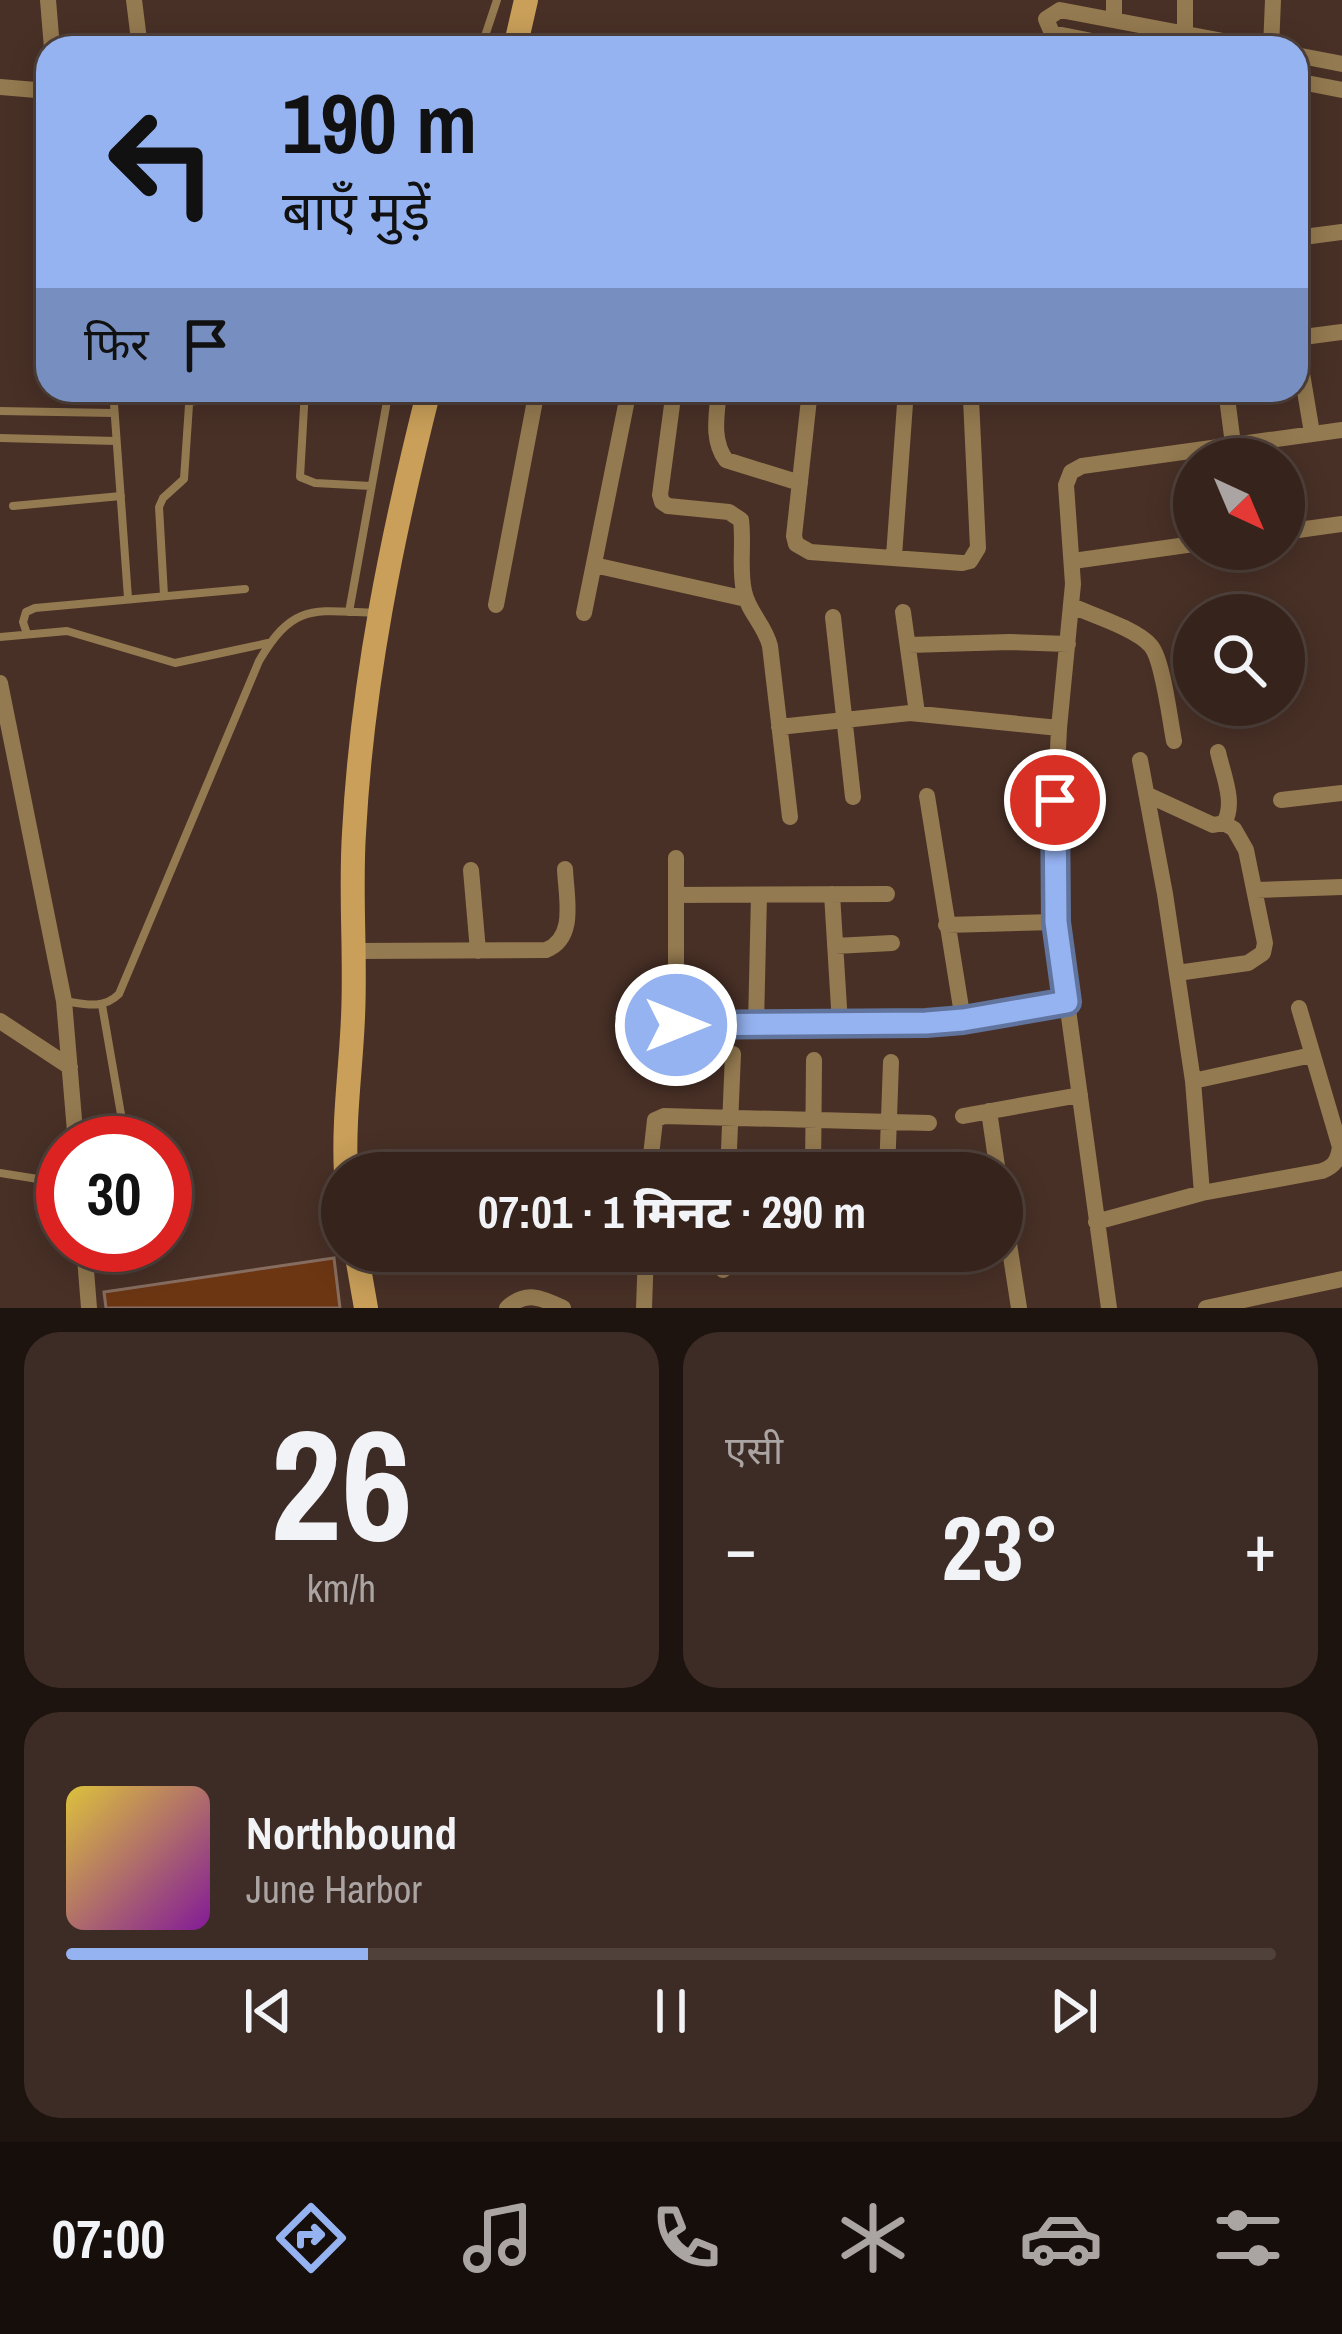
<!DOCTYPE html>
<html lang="hi">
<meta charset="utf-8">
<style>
:root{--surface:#36241c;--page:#3d2c25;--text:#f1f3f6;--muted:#aaa4a3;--line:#50413b;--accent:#95b2f1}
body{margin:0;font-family:"Archivo Narrow","Noto Sans Devanagari",sans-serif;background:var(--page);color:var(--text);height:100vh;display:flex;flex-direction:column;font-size:45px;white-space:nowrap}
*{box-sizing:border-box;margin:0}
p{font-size:39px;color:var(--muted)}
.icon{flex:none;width:66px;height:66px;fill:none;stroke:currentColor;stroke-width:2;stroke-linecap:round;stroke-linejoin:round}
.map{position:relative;height:1308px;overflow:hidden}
.drawer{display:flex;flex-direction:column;gap:24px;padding:24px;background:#1e140f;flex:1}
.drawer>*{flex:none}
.top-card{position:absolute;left:36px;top:36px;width:1272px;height:366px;border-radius:36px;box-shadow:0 6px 30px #0003,0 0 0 3px var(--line);background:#95b2f1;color:#111;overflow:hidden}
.needle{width:78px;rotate:136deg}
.controls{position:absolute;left:1173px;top:438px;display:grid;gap:24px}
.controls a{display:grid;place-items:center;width:132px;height:132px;border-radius:50%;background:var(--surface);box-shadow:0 6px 30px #0003,0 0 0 3px var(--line);font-size:60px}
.speed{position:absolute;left:36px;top:1116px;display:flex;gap:24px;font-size:60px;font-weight:700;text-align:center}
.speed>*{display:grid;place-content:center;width:156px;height:156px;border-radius:50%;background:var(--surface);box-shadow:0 6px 30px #0003,0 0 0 3px var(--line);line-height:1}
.speed .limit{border:18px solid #d22;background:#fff;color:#111}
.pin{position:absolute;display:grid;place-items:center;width:102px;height:102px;color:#fff;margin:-51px;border:6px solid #fff;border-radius:50%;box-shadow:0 3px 12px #0007}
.me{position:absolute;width:132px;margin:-66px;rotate:90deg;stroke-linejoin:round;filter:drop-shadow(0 0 9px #0008)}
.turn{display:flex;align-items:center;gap:42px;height:252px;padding:0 48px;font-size:54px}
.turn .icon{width:156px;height:156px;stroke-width:2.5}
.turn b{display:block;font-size:84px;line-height:102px}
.then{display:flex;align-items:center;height:114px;padding:0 48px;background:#0003;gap:24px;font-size:45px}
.big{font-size:90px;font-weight:800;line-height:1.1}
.drawer .tile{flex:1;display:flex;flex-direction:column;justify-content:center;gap:18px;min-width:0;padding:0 42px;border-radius:36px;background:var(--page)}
.drawer .dial{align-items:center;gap:0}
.dial b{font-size:156px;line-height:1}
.song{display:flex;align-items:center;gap:36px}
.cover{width:144px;height:144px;border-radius:18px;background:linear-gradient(135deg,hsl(50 70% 55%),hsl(290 70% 35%))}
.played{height:12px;border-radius:6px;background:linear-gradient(90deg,var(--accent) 25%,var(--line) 25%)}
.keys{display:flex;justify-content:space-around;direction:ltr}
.heat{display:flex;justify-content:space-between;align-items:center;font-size:66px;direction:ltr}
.drawer .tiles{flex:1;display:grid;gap:24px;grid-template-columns:1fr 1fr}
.tile:last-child{grid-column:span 2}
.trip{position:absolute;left:321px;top:1152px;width:702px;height:120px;border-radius:60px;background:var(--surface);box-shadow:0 6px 30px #0003,0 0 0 3px var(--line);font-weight:800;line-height:120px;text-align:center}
.tabs{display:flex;height:192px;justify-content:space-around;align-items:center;background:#160e0b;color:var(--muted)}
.tabs .icon{width:84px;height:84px}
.tabs .active{color:var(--accent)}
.tabs b{font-size:54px;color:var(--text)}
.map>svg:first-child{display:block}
</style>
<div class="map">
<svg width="1342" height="1308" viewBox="0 0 1342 1308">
<rect width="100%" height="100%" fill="#483026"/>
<path fill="#6c3613" stroke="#876d5f" stroke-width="3" d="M334,1258L340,1308H106L104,1292Z"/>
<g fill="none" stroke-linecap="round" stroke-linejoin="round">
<path stroke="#947a50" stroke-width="8" d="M636,40L637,48
M481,48L497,0
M113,390L128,598
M305,390L300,477L315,483L371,486
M189,402L230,396L238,390
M0,411L114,413
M0,438L116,441
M13,506L121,496
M164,595L159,507L163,498L184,479L190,390
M349,612L389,390
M27,634L23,622L26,612L35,608L245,589
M0,637L67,631L175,663L268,643
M64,1001C84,1004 103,1010 119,994L259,661C294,601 315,611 377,613
M102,1005L126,1143
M0,1173L63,1183"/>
<path stroke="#947a50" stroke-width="16" d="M48,0L52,48
M134,0L140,48
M1114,0V20
M1185,0V33
M1127,48L1052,33L1046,19L1060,10L1260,48
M1271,48L1273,0
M1296,55L1342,64
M1296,81L1342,90
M0,87L48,91
M1296,238L1342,232
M1296,338L1312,433
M1296,338L1342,332
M674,390L660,495L662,502L668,506L729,512L741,520C744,544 739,569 744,591C748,612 765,625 770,646L790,817
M719,390C717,414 711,440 726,460L800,483
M810,390L794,536L796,544L810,552L962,563L970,561L978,548L971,399L965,390
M1226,390L1233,444
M1284,532L1342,524
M894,556L906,390
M1073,561L1194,544
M594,565L746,599
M496,605L537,390
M1072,606C1092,615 1137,629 1151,646C1163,660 1170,721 1174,741
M903,612L917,713
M584,613L629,390
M833,617L853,797
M908,645L1010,642L1068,644
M0,683L64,1001L76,1143
M779,727L910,713L1059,728
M1140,760L1165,894L1193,1081
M1148,795L1213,825L1224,823C1236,803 1223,775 1218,752
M927,796L963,1020
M1281,800L1342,793
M676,858V1025
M471,870L478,951
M1256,890L1342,887
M832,894L840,1024
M676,895L887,894
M946,925L1056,922
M835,946L892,943
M354,951L546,950C577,938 566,897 565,869
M1177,973L1248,963L1263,953L1265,943L1246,850L1234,829L1224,823
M0,1021L70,1067
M756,1025L759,895
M646,1026L926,1023L963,1020L1067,1002
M989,1111L998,1173
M963,1116L1080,1095
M649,1173L655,1120L664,1116L929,1123
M728,1173L733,1054
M813,1173L814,1060
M887,1173L891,1062
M1202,1193L1322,1171C1335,1166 1338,1160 1340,1147L1299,1008
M1002,1199L1019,1308
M1096,1222L1202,1193L1193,1081L1312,1055
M84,1245L89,1308
M723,1270L724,1251
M507,1308C526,1290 542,1298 563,1308
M644,1308L646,1251
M1109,1308L1056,922L1054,835L1059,728L1073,584L1066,485L1071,472L1082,466L1342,430
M1206,1308L1342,1279"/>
<path stroke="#c99f59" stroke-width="24" d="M515,48L526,0
M346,1173C343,1121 351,1069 353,1017C356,956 350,894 354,833C362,682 392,536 429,390
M356,1251L366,1308"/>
</g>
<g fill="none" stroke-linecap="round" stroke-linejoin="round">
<g stroke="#61749d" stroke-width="30">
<path id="route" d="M676,1025L926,1023L963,1020L1067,1002L1056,922L1055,800"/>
</g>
<use href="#route" stroke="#95b2f1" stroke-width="21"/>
</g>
</svg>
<div class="controls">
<a><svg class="needle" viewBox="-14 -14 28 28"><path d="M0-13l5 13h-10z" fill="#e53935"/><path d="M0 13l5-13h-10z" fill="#aaa4a3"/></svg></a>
<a><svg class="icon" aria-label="search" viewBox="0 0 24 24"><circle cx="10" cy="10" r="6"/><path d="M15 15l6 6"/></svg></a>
</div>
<div class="speed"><div class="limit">30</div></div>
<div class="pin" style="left:1055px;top:800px;background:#d93025"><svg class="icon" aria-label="arrive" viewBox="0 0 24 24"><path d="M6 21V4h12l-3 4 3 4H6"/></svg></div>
<svg class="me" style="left:676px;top:1025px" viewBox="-20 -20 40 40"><circle r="17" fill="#95b2f1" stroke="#fff" stroke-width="3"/><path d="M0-11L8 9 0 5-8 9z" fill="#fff"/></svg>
<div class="trip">07:01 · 1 मिनट · 290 m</div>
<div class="top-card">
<div class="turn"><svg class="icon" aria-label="left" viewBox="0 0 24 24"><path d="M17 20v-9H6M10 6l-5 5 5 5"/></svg><div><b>190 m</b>बाएँ मुड़ें</div></div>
<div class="then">फिर<svg class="icon" aria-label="arrive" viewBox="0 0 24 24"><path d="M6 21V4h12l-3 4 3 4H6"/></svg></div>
</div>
</div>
<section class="drawer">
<div class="tiles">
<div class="tile dial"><b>26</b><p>km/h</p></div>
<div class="tile"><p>एसी</p>
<div class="heat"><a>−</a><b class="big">23°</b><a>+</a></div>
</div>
<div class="tile">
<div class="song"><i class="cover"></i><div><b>Northbound</b><p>June Harbor</p></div></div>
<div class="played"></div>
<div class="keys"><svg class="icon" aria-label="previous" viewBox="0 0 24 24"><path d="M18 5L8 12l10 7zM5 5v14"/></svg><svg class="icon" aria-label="pause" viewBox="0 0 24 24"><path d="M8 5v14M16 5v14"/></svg><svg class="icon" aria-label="next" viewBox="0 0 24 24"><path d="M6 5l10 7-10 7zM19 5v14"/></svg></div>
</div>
</div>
</section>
<nav class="tabs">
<b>07:00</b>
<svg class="icon active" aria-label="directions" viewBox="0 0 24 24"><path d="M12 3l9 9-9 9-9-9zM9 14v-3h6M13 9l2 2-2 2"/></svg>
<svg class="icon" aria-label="music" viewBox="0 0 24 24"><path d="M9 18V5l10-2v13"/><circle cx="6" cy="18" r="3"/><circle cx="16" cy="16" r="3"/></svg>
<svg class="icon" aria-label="phone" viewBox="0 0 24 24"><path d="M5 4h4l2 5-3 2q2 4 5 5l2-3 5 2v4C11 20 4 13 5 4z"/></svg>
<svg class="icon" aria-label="climate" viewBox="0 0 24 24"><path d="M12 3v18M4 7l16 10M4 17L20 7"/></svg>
<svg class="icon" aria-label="car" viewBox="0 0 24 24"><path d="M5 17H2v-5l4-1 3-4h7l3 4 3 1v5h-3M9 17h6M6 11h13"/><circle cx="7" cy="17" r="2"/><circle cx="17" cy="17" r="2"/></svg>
<svg class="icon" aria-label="filters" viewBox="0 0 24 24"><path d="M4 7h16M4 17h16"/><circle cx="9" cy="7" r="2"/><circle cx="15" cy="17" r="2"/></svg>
</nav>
